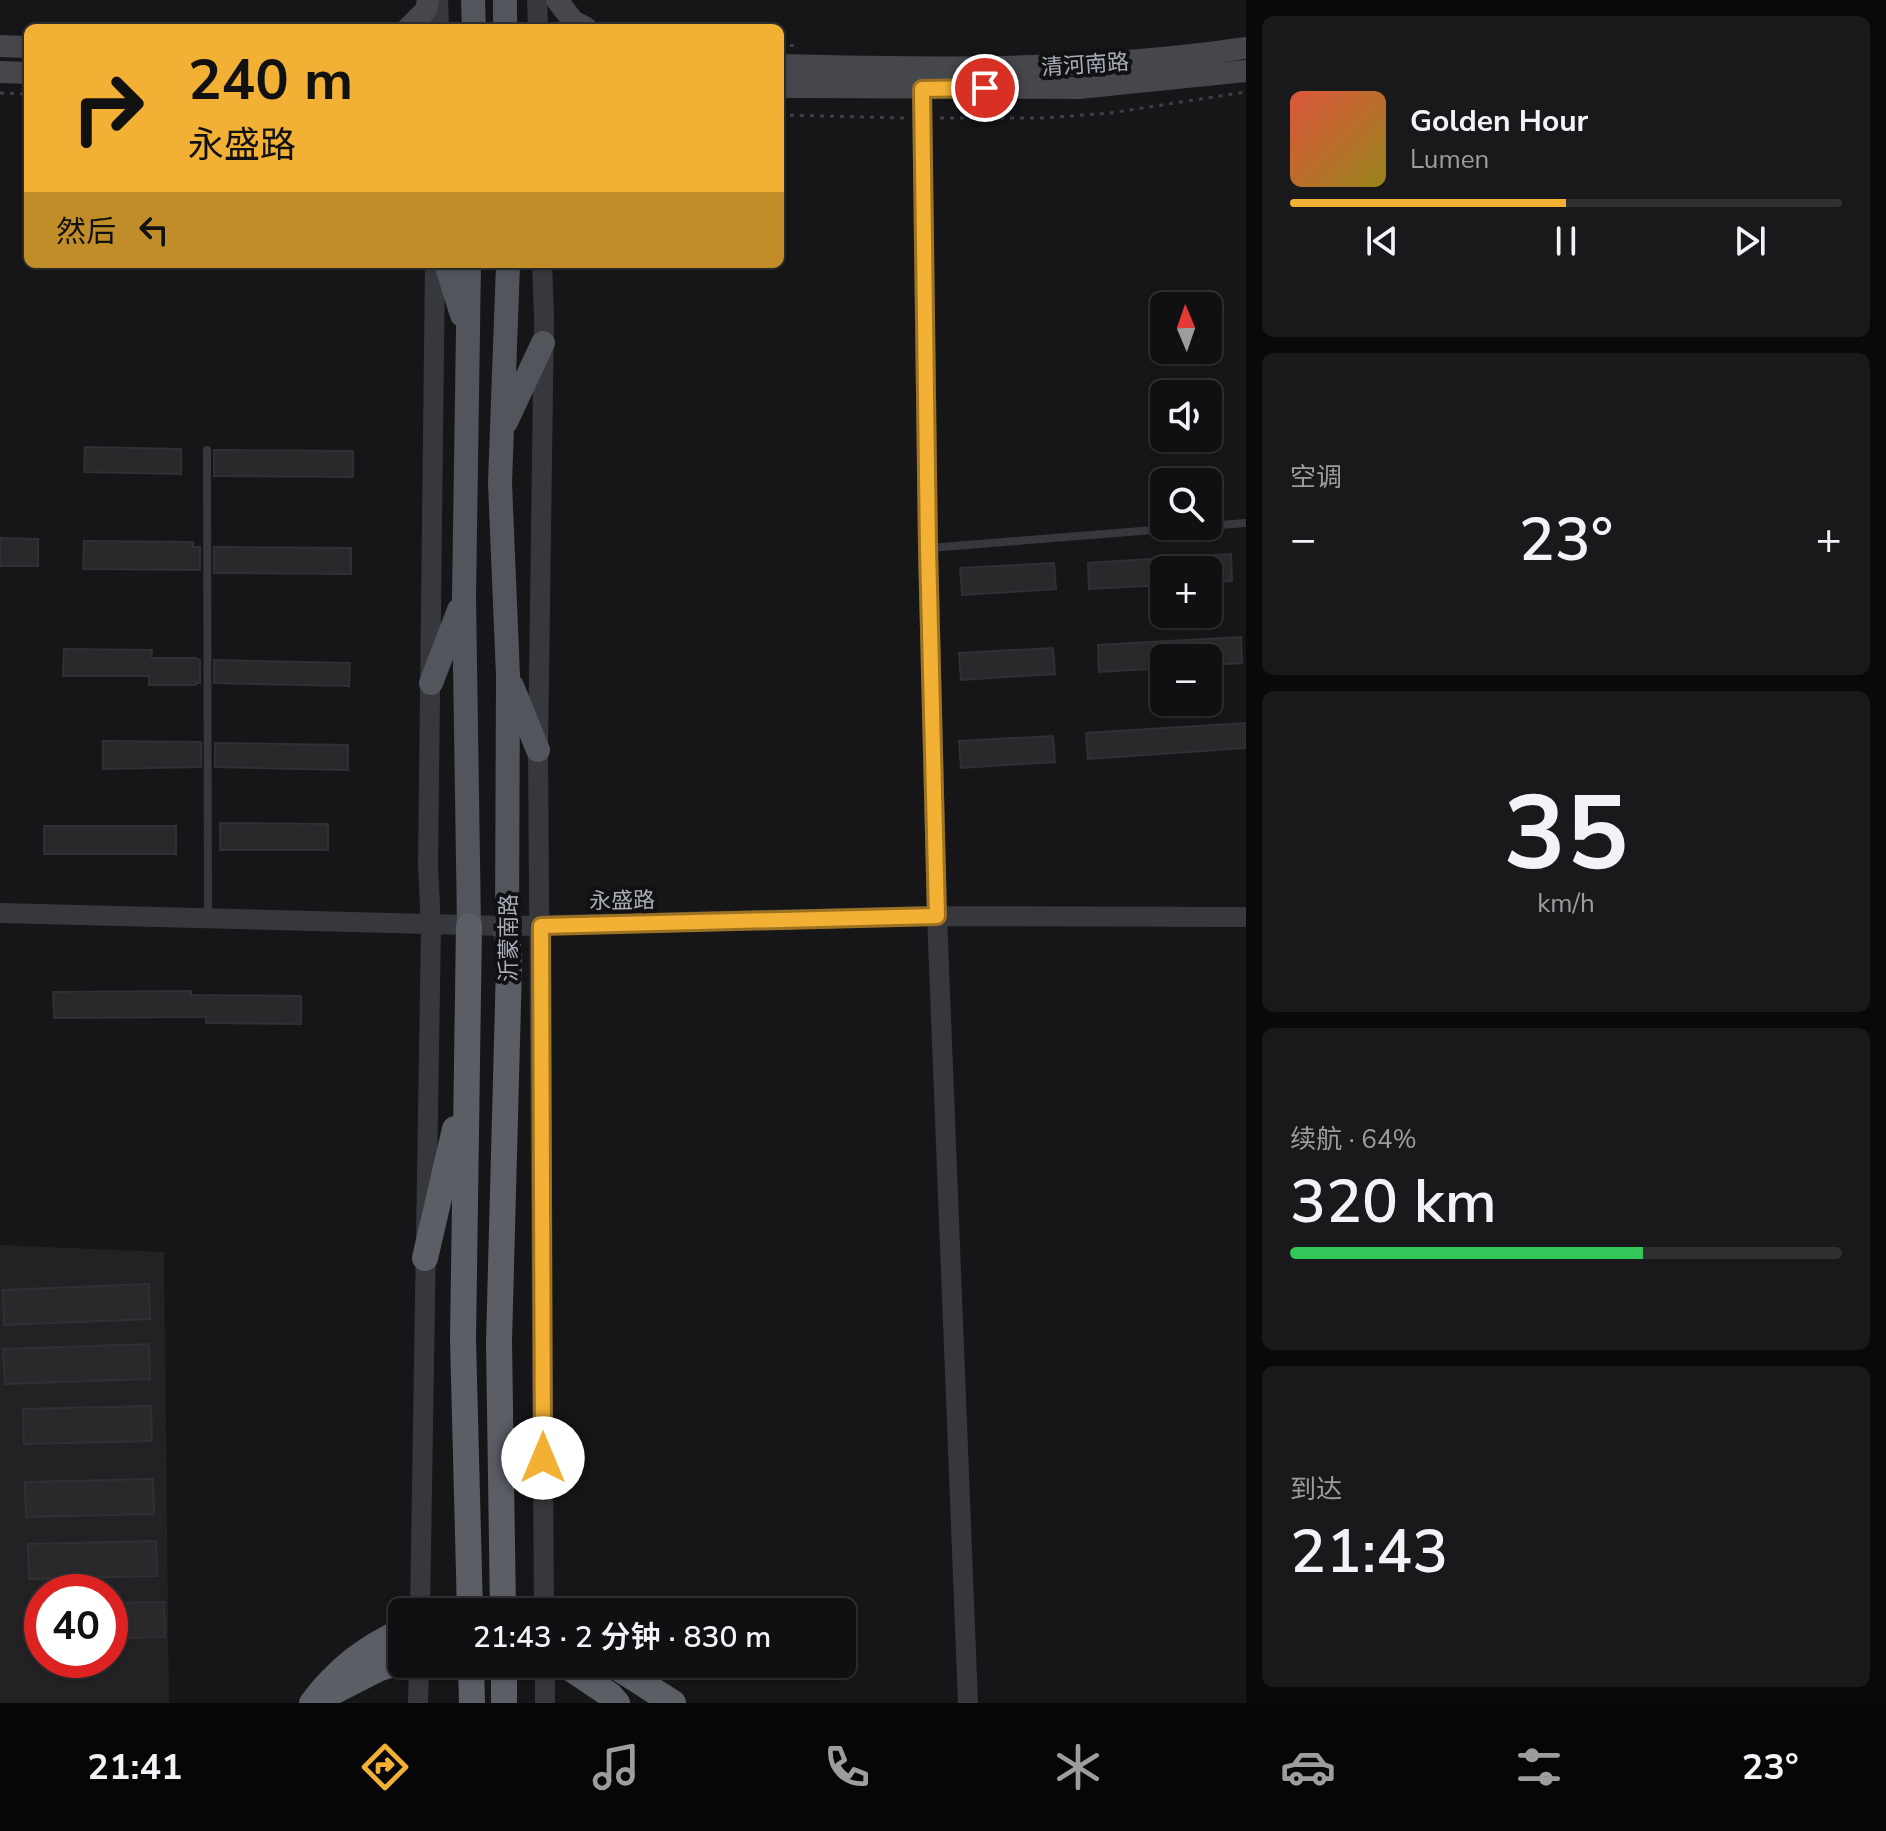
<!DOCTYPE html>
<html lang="zh">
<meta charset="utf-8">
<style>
:root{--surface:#101012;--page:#19191b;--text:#f1f3f6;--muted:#9c9d9f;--line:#303032;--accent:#f2b134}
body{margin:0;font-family:"Nunito Sans","Noto Sans SC",sans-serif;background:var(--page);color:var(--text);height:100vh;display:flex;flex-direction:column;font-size:30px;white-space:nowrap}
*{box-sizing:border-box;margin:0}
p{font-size:26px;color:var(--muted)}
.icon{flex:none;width:44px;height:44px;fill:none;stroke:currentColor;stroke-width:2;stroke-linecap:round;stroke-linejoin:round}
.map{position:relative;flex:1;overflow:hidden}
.panel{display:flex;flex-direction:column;gap:16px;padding:16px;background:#09090a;width:640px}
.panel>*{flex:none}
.guide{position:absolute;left:24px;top:24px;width:760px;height:244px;border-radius:12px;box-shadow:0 2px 6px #0004,0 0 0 2px var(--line);background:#f2b134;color:#111;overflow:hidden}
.needle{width:52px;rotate:358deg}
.tools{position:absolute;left:1150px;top:292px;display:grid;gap:16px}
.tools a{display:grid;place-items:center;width:72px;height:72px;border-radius:12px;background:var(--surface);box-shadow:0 2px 6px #0004,0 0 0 2px var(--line);font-size:40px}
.speed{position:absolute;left:24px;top:1574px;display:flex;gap:16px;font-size:40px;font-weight:700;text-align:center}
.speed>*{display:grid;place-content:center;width:104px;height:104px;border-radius:50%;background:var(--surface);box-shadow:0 2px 6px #0004,0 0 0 2px var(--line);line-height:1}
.speed .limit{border:12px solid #d22;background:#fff;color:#111}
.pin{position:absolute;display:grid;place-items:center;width:68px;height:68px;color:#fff;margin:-34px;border:4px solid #fff;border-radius:50%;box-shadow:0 2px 8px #0007}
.me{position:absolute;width:88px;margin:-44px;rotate:0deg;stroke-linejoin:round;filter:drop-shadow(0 0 6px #0008)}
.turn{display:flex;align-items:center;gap:28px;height:168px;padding:0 32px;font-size:36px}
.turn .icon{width:104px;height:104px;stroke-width:2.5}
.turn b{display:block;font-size:56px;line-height:68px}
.then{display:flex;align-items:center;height:76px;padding:0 32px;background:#0003;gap:16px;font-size:30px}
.big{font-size:60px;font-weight:600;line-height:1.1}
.panel .tile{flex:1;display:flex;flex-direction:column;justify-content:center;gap:12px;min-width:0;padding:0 28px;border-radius:12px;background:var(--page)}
.panel .dial{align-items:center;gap:0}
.dial b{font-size:104px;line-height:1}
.song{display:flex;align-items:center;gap:24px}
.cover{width:96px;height:96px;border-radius:12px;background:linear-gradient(135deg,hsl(10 70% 55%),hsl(50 70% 35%))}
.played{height:8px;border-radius:4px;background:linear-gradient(90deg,var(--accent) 50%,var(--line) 50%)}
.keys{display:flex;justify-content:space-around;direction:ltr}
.heat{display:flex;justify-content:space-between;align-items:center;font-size:44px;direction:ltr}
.charge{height:12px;border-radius:6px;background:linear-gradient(90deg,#34c759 64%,var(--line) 0)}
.trip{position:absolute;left:388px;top:1598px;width:468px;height:80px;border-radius:12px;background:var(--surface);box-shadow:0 2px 6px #0004,0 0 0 2px var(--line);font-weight:600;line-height:80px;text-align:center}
.tab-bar{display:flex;height:128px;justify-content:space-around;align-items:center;background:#060607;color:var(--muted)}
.tab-bar .icon{width:56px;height:56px}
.tab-bar .current{color:var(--accent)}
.tab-bar b{font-size:36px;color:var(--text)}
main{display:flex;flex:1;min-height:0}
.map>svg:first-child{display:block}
</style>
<main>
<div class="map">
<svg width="1246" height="1703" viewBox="0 0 1246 1703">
<rect width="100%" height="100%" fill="#161618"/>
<path fill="#222225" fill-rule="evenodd" d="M0,1245L164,1252L169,1703H0ZM42,1592H110V1660H42Z"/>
<path fill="#29292c" stroke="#303034" stroke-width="2" d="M85,447L181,449V474L84,472Z
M214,450L353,451V477L214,476Z
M0,538L38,539V566H0Z
M84,541L193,542V547H200V570L83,569Z
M214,547L351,548V574L214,573Z
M1231,554L1232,581L1208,582V570H1164V585L1089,589L1088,563Z
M1054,563L1056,589L962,595L960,568Z
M1241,637L1242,663L1208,665V658H1164V668L1099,672L1098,645Z
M1053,648L1055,674L961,680L959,653Z
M64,649L152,650L151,658H195L200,660V683H196V685H149V676H63Z
M214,660L350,663L349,686L214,683Z
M1246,723V748L1088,759L1086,733Z
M1053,736L1055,762L961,768L959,741Z
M103,741L201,742V767L103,769Z
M215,743L348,745V770L215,767Z
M220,823L328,824V850H220Z
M44,826H176V854H44Z
M191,991V995L301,996V1024L206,1023V1017L54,1018L53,992Z
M149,1284L150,1319L4,1325L3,1290Z
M149,1344L150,1379L5,1384L3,1349Z
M151,1406L152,1441L24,1444L23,1409Z
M153,1479L154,1514L26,1517L25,1482Z
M156,1541L157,1576L29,1579L28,1544Z
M164,1602L165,1637L110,1638V1603Z"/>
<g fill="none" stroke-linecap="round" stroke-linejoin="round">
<path stroke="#3d3f44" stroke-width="3" stroke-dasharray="4 6" stroke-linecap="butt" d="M780,44L796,46
M0,93L28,94
M780,115L904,118
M940,118H1044L1110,113L1246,92"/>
<path stroke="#37383d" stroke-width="8" d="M207,450L208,917
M1208,526L1246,523
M929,548L1204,526"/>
<path stroke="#37383d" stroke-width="20" d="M438,0L439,28
M537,0L538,28
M922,89L928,548L937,916L968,1703
M542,264L544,315L538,750L544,1612
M0,913L507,926L937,916L1246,917
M420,1612L431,926L428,866L435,264
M545,1664V1703
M418,1703L419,1664"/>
<path stroke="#45474d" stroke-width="22" d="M557,0L573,21L586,28
M408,28L426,10L428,0
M0,46L28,47
M780,65C936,69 1091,71 1246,48
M0,72L28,73
M780,87L1079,88L1246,71"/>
<path stroke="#53555c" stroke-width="24" d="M473,0L474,28
M505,28V0
M446,264L462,315
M469,264L464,597L469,926
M506,422L543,343
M431,683L459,610
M512,686L538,750
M507,926L508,676L500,483L508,264"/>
<path stroke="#5b5e65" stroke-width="26" d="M469,926L463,1339L470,1612
M425,1258L455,1129
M503,1612L499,1342L509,966L507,926
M471,1664L472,1703
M504,1664V1703
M564,1664L610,1695L617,1703
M612,1664L673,1703
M329,1694L380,1668L402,1661
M312,1703C337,1670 365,1648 402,1631"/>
</g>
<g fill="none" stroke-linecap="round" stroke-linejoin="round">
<g stroke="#9d7322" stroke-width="20">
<path id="route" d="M543,1458L541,926L937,916L928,548L922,89L985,88"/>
</g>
<use href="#route" stroke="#f2b134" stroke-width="14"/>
</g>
<g text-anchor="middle" stroke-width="8" stroke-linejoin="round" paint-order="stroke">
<g font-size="22" fill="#a8adb8" stroke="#111113">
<text transform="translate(1085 64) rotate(-4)" y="8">清河南路</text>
<text transform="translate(622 900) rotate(-1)" y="8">永盛路</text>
<text transform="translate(508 938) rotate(-90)" y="8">沂蒙南路</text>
</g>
</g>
</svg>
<div class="tools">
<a><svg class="needle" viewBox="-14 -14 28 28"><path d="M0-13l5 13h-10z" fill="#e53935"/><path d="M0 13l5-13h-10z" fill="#9c9d9f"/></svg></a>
<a><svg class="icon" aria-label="sound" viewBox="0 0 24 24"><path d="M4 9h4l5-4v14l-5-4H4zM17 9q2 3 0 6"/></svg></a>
<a><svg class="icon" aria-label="search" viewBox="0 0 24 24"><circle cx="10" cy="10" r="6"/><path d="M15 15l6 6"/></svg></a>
<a>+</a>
<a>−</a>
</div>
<div class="speed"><div class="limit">40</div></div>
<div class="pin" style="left:985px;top:88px;background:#d93025"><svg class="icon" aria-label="arrive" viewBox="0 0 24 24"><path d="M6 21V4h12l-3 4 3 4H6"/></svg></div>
<svg class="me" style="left:543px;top:1458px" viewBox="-20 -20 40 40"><circle r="19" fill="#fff"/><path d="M0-13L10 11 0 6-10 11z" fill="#f2b134"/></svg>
<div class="trip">21:43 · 2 分钟 · 830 m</div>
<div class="guide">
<div class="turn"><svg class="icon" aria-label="right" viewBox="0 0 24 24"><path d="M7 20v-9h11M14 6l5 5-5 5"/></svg><div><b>240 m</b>永盛路</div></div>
<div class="then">然后<svg class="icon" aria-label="left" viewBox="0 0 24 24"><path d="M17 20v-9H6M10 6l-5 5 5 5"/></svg></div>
</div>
</div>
<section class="panel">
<div class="tile">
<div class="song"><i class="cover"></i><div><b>Golden Hour</b><p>Lumen</p></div></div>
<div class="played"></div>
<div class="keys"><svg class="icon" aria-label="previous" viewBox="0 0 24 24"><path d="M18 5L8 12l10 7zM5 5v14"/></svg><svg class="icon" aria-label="pause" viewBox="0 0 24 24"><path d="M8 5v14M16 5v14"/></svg><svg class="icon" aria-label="next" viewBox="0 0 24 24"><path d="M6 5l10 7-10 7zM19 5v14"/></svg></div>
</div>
<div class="tile"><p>空调</p>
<div class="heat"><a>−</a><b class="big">23°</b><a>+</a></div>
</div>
<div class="tile dial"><b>35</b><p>km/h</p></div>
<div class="tile"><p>续航 · 64%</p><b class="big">320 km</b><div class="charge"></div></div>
<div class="tile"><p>到达</p><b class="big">21:43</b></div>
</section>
</main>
<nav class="tab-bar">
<b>21:41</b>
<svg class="icon current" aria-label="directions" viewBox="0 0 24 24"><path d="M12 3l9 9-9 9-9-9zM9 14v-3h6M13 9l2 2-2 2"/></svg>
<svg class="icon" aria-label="music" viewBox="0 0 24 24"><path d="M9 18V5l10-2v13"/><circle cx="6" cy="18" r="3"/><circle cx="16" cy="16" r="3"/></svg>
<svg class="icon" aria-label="phone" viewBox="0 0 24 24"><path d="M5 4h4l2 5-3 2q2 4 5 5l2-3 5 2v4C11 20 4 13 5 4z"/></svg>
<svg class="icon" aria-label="climate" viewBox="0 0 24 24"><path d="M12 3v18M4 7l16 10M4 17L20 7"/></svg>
<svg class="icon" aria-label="car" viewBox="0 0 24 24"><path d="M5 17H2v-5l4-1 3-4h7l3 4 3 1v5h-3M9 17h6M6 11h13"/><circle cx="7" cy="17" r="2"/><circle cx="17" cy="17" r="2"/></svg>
<svg class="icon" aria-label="filters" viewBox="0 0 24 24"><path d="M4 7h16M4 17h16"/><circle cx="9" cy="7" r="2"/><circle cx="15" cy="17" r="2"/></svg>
<b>23°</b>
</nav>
